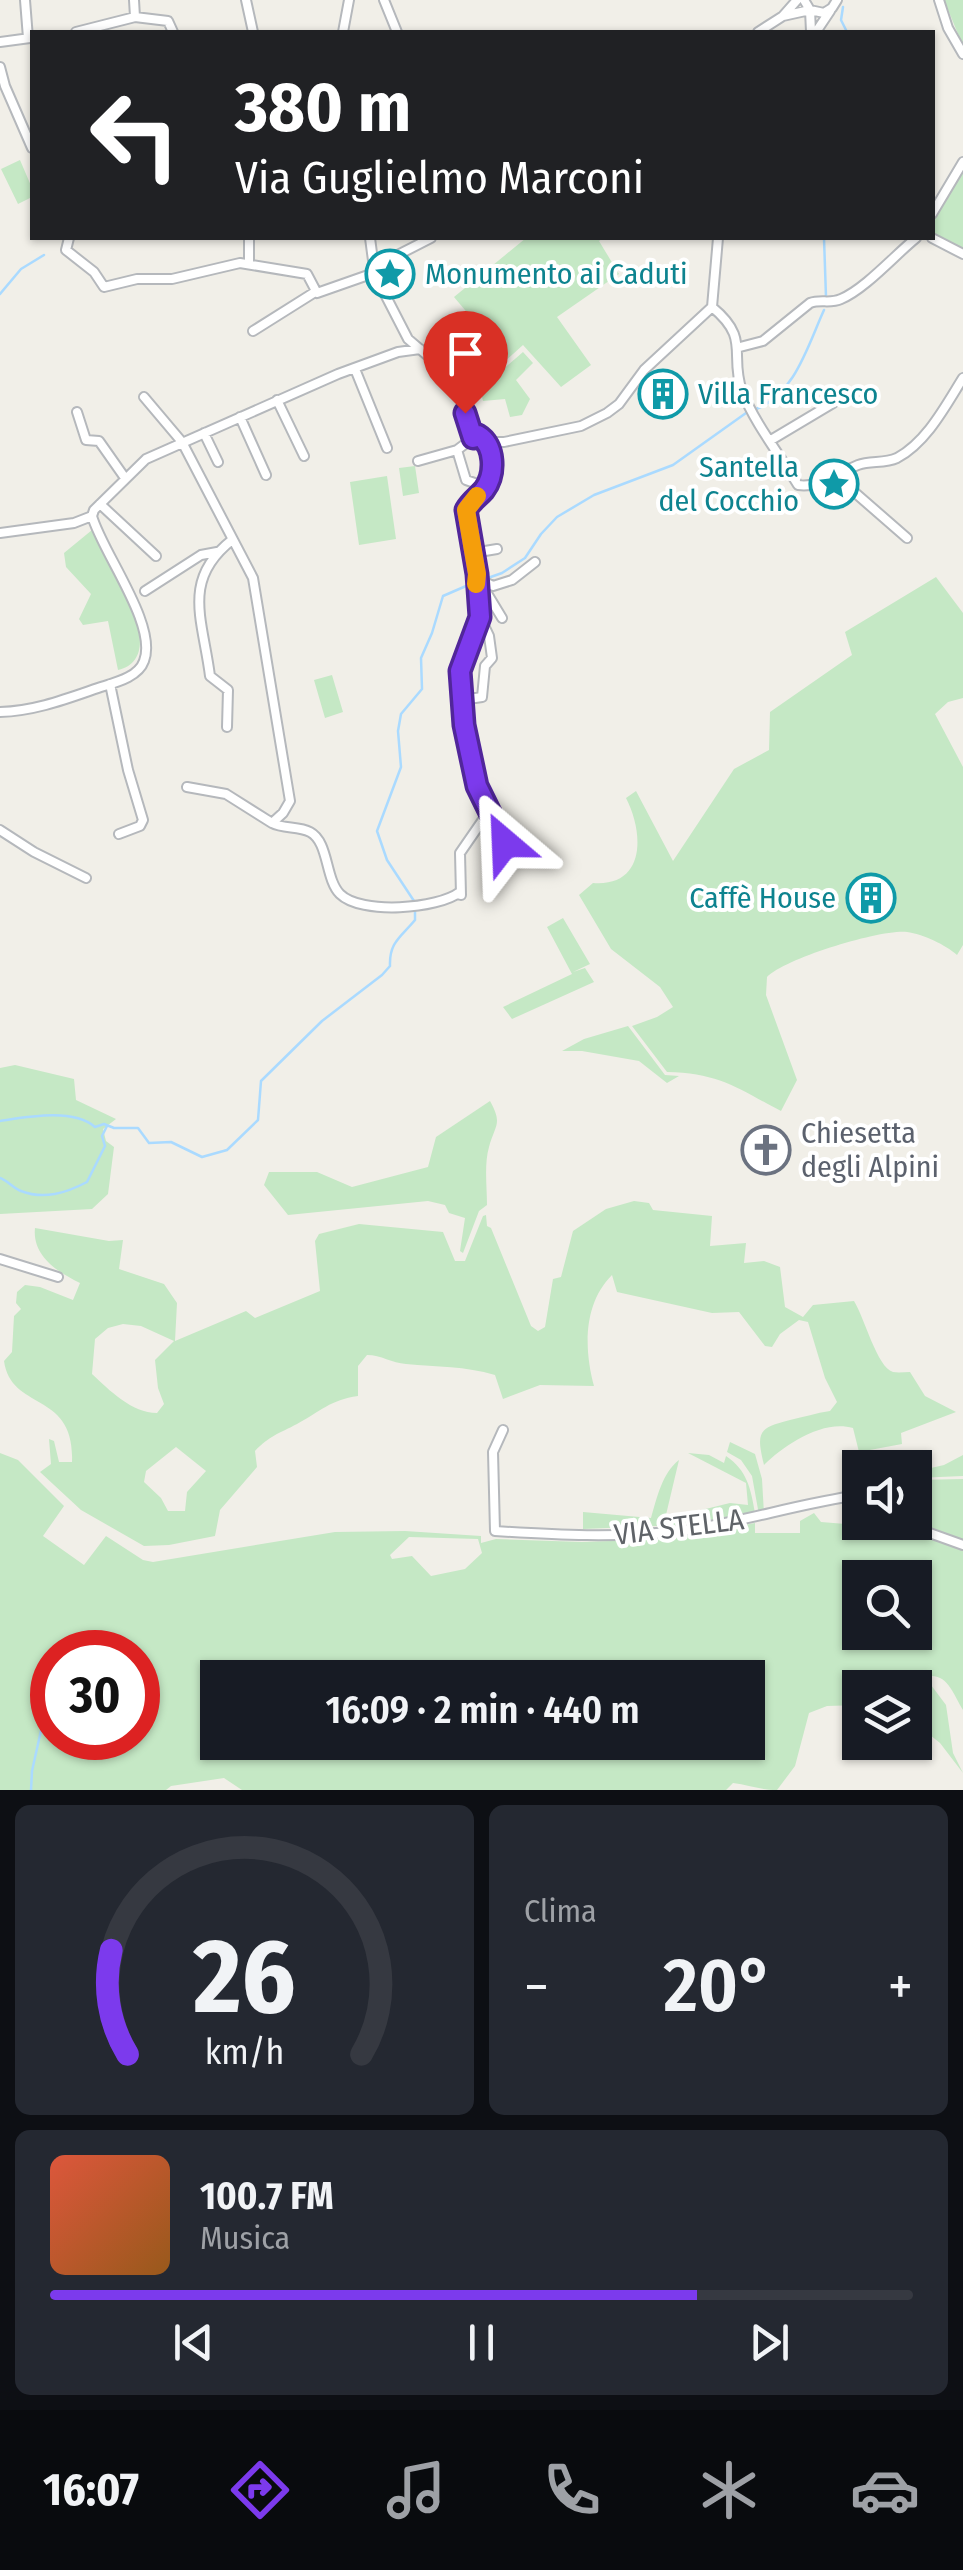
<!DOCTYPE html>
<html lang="it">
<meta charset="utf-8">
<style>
:root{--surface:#171b24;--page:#242831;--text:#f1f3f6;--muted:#9ea1a6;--line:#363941;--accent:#7c3aed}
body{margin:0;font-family:"Fira Sans Condensed",sans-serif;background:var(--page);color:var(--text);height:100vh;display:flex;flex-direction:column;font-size:38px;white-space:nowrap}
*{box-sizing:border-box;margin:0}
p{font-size:32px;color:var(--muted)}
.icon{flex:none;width:55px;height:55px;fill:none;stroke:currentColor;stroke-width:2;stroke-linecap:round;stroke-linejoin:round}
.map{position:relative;height:1790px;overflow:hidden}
.panel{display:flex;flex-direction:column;gap:15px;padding:15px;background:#0d0f14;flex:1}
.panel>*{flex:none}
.guide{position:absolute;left:30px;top:30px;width:905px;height:210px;border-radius:0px;box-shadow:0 2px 8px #0004;background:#202124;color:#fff;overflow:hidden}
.buttons{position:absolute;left:842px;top:1450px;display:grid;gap:20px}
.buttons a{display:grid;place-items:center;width:90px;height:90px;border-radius:0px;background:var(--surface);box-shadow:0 2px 8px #0004;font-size:50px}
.speed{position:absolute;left:30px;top:1630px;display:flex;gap:20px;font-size:50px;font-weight:700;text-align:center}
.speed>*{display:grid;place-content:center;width:130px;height:130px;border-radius:50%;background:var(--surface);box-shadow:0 2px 8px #0004;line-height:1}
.speed .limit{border:15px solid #d22;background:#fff;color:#111}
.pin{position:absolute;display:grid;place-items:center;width:85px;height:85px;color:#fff;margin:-102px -42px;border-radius:50% 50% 50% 0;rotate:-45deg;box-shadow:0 0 10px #0007}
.pin .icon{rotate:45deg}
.me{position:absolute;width:110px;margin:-55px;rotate:334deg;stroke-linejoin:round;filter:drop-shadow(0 0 8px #0008)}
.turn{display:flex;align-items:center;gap:35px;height:210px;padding:0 40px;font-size:45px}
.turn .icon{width:130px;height:130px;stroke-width:2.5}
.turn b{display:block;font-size:70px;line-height:85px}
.big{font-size:75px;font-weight:600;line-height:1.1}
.panel .card{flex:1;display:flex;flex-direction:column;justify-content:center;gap:15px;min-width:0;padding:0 35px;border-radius:15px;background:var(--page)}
.panel .dial{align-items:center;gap:0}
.dial svg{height:260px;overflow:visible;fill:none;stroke:var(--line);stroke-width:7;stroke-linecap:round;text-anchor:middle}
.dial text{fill:var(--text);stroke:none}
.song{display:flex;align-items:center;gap:30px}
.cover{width:120px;height:120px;border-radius:15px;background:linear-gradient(135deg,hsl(10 70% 55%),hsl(30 70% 35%))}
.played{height:10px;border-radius:5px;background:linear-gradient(90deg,var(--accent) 75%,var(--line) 75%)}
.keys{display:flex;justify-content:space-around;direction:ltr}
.heat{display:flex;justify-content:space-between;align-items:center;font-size:55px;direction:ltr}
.panel .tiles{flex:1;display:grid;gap:15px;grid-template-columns:1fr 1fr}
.card:last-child{grid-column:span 2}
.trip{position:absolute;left:200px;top:1660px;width:565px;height:100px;border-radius:0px;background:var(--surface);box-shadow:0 2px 8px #0004;font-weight:600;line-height:100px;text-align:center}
.tab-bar{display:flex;height:160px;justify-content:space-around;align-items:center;background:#090b0e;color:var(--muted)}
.tab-bar .icon{width:70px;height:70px}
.tab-bar .current{color:var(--accent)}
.tab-bar b{font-size:45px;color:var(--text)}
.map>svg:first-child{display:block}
</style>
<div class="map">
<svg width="963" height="1790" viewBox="0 0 963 1790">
<rect width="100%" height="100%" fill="#f1efe8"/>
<path fill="#c5e8c5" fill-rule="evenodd" d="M944,0H963V46Z
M20,160L32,188V197L18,204L1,169Z
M963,169V252L933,234V221Z
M526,238H603L599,241L619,274L557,317L591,365L561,387L523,345L504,362L491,345L467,367L444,339L470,316L454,297Z
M523,352L533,363L516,380L530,399L522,415L510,417L505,399L483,401L480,389Z
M415,466L419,493L403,496L399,468Z
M387,476L396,539L359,545L350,482Z
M92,530C107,557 174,657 118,670L108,621L83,625L79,619L91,594L66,567L64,553Z
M936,577L963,613V698L948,702L935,714L963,767V945L957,955C946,945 923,934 907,932C881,929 786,958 767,977L766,995L797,1080L781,1111C737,1088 719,1073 667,1072L632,1026L657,1017L673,1007L660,987L611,949L579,895L593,883C646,887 644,833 626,798L636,791L673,861L734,769L769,750L770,712L852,655L845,632Z
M332,675L343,712L325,718L314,680Z
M563,918L590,964L573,972L585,968L594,982L512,1019L503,1007L572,974L547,927Z
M628,1026L665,1075L679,1076L667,1083L639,1061L582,1051H562L584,1039Z
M15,1065L74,1079L76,1100L116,1119L103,1129L106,1141L114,1147L108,1194L92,1209L0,1214V1068Z
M490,1101C503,1124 495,1125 489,1147C484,1164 487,1187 487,1205L479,1211L463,1253L460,1251L465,1218L449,1213L445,1205L428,1201L288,1215L264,1185L269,1172H317L352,1187L428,1167L436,1137Z
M634,1201L649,1203L653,1210L712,1216L710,1246L746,1243L744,1263L764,1261L780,1267L785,1307L803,1317L813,1305L854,1301C865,1319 877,1367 893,1372C899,1373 904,1372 910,1372L925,1396L956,1412L901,1433L902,1444L859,1452L853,1428C823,1419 784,1445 764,1465C756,1432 758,1428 790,1420C804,1417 816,1413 830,1411L837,1402L825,1378L808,1322L799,1320L780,1334L772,1347L765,1346L739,1312L712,1313L617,1292L612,1275C583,1304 584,1349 594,1386L540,1385L503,1399L495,1375C465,1366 437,1367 406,1364C392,1363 381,1355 367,1355L358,1366V1396C330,1400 321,1411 297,1424C280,1433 269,1436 255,1451L257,1467L220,1510L215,1536L169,1545L144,1546L81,1510L40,1472L51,1464L49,1439L54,1441L59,1462H72C75,1390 11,1412 4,1361L12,1352L14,1316L21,1309L16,1303L17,1292L25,1285L40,1287L73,1300L80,1283C58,1272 32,1256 35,1228L109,1241L123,1240L119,1269L164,1284L177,1303L175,1341L246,1311L255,1318L320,1291L315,1241L319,1234L359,1224L443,1232L455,1261H465L483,1216L486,1215L487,1226L491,1228L531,1326L538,1331L545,1327L553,1279L561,1277L573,1231L606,1209ZM123,1324L141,1326L174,1341L155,1360L158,1388L164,1404L157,1413C132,1413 109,1390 92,1374L95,1339L108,1328ZM176,1447L206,1471L187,1492L185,1511H168L161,1498L144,1482L146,1471Z
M730,1442L755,1454L762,1479L764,1514L759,1515L752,1476L741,1460L727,1452Z
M0,1453L18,1460L64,1506L43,1536L84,1565L106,1536L143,1560L153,1562L335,1532L405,1531L481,1536V1543L496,1539L582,1542L670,1539L755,1523V1533H800V1521L814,1513L821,1522L858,1525L860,1518V1522L878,1523L888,1527L894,1523L963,1548V1710C953,1694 947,1671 925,1677L946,1705L953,1753L963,1773L940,1743L915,1723V1688H860V1705L827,1706L809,1713L795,1766L777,1790C760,1790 749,1785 733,1783L726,1790H242L224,1778L171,1786L166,1790H0ZM409,1537L478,1539L482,1553L465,1569L431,1576L412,1556L392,1559L390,1555ZM860,1578H915V1632H860ZM52,1652H138V1738H52ZM218,1678H748V1742H218Z
M688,1453L709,1455L724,1463L726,1456C747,1470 751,1489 755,1513L680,1525L583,1529V1512L651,1518C657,1498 662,1473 679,1460L665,1519L730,1503L748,1505L746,1483Z
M963,1455V1476L916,1478L918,1471L944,1465Z
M963,1479V1542L906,1523L915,1522V1480Z"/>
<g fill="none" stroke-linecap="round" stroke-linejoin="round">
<path stroke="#aadaff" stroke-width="2.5" d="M843,7L841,20L847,32
M824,238L826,297
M0,294L21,269L44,255
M756,409C795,394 808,345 824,310
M485,579L502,573L525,558L541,534L557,517L594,495L673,465L746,413
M414,901L387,860L377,831L401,767L398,731L401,714L422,689L421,658L432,633L443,596L473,583
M0,1121C27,1117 73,1108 95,1127L104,1124L114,1128H138L149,1143L171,1142L202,1157L227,1150L258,1120L261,1081L322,1021L382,975L390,966C389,942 401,937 415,920V911
M0,1178C8,1181 13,1188 21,1191C44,1200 66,1193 87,1182L105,1146L102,1136L107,1126
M31,1790L32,1771L52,1681"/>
<g stroke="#b5b8bc" stroke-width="12">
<path id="street" d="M25,0L28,38
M134,0L135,17
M246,0L253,32
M384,0L397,32
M804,0L810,10L811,32
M939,0L948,28L963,54
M783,16L810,10L824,13L832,8L837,0
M76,32L135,17L168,21L173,32
M343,32L349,0
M758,32L783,16L797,0
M816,32L830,11
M0,42L30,38
M0,67L5,86L32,148
M932,214L963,162
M69,238L66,250L94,272L104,287L137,279H172L240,263L307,274L317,293L374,273L408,339L448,373L458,388L473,438L477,435L492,442H504L581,426L607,413L619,404L644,370L712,307
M370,238L374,268
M932,238L963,254
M249,264V238
M374,267L431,238
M712,307C751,339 729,354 742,391C755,424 780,455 798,485C821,488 838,473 858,465C870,460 884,464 897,458C927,442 946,405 963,378
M712,307L718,238
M253,331L315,292
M740,347L763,341L810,303C821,299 830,304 841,299C865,289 895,255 916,238
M355,369L387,448
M144,397L182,442L253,578L290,801L283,813L272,823L226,794L187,787
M277,400L304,456
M77,412L86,440L99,441L125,478
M240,417L266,475
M204,433L218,462
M485,439C503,478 483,482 466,510L477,574L480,617L460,671L464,725L477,785L505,843
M771,440L833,403
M457,450L466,480L486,487
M418,461L457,450L473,438
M837,477L907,538
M100,504L156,556
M92,516L94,510L146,459L338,374L398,352L420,349
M0,533L74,523L92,516
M473,553L497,549
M477,578L493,586L512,580L535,562
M479,580L502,618
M145,591L201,555L217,552
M110,684L128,770L143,820L140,826L119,834
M462,700L482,697L485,666L492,658L489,636L480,617
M0,712C35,711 66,699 98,688C113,683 138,678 144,661C158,625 102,552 92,516
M227,727L228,690L210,676C203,620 181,580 232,540
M272,823C283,829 299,826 310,832C329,842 325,879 340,894C361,915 438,909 460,892
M0,830L34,852L86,878
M461,895L460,853L489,811
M0,1259L58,1277
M503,1430L493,1452L495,1531C557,1535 617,1538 679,1531C741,1523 799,1503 860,1495
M899,1522L963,1545"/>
</g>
<use href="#street" stroke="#fff" stroke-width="8"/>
</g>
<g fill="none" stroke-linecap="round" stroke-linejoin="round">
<g stroke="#51269a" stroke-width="25">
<path id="route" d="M465,413L473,438L478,435C495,445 496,474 484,490C478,497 471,501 466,510L477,574L480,617L460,671L464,725L477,786L505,843"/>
</g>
<use href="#route" stroke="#7c3aed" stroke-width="18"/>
<path stroke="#f59e0b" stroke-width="18" d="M476,584L477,574L466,510L477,496"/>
</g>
<defs>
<g id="sight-ring" transform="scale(2.5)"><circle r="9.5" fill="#fff" stroke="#0f9aa8" stroke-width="1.5"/><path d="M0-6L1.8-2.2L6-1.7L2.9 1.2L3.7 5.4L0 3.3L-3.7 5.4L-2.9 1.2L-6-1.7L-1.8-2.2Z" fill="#0f9aa8"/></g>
<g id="building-ring" transform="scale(2.5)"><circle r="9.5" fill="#fff" stroke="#0f9aa8" stroke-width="1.5"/><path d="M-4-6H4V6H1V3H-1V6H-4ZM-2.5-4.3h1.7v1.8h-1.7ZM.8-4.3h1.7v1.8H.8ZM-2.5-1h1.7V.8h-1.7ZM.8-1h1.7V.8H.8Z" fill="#0f9aa8"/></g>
<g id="church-ring" transform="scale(2.5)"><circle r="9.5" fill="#fff" stroke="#6b7280" stroke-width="1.5"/><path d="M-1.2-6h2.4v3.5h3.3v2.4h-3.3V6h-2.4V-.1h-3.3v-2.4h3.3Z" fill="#6b7280"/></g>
</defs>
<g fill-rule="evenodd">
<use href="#sight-ring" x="390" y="274"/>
<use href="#building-ring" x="663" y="394"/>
<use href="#sight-ring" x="834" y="484"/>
<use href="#building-ring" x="871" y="898"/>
<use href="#church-ring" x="766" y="1150"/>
</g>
<g text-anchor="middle" stroke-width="8" stroke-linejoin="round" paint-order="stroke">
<g font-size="30" fill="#0d838f" stroke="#fff" text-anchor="start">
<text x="425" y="284">Monumento ai Caduti</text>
<text x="698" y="404">Villa Francesco</text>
<text x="799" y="477" text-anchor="end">Santella<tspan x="799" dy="34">del Cocchio</tspan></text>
<text x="836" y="908" text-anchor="end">Caffè House</text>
</g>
<g font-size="30" fill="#5b616d" stroke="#fff" text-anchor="start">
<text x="801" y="1143">Chiesetta<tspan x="801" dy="34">degli Alpini</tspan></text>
</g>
<g font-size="30" fill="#5f6368" stroke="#fff">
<text transform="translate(679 1527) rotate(-7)" y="10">VIA STELLA</text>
</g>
</g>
</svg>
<div class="buttons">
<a><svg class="icon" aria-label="sound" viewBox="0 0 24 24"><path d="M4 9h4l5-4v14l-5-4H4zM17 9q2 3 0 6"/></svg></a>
<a><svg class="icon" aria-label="search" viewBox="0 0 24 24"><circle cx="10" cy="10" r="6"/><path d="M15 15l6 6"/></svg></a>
<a><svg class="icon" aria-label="layers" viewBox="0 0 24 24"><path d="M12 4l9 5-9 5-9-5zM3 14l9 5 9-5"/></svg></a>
</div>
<div class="speed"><div class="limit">30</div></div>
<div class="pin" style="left:465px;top:413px;background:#d93025"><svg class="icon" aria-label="arrive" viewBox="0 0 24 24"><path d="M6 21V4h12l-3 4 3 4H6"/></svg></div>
<svg class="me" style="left:505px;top:843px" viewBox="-20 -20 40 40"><path d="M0-17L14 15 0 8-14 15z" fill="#7c3aed" stroke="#fff" stroke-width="4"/></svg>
<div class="trip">16:09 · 2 min · 440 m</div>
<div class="guide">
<div class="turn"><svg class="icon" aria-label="left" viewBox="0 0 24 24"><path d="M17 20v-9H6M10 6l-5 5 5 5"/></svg><div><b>380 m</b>Via Guglielmo Marconi</div></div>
</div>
</div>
<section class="panel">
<div class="tiles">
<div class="card dial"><svg viewBox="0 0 100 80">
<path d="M14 69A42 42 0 1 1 86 69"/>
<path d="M14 69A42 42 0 0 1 9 37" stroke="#7c3aed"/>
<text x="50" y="56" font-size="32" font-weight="700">26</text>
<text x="50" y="72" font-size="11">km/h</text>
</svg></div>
<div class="card"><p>Clima</p>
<div class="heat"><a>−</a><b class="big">20°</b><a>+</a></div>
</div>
<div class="card">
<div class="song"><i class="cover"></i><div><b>100.7 FM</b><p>Musica</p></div></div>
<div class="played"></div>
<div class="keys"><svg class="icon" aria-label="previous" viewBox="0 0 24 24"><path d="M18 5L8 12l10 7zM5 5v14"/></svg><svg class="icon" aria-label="pause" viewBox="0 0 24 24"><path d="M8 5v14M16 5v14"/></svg><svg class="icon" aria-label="next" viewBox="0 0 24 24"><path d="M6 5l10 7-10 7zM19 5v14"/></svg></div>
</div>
</div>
</section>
<nav class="tab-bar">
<b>16:07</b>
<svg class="icon current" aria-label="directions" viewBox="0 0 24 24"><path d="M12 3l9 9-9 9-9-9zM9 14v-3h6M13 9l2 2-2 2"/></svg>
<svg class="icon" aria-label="music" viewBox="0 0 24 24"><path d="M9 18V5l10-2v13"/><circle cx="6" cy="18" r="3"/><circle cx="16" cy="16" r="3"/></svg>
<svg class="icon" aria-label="phone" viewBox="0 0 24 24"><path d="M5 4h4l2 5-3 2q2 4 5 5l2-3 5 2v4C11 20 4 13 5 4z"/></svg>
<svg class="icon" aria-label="climate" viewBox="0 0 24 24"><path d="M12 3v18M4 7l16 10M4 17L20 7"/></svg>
<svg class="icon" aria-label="car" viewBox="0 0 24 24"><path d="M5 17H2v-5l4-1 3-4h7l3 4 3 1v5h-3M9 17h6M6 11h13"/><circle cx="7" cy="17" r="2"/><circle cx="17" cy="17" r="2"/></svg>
</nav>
